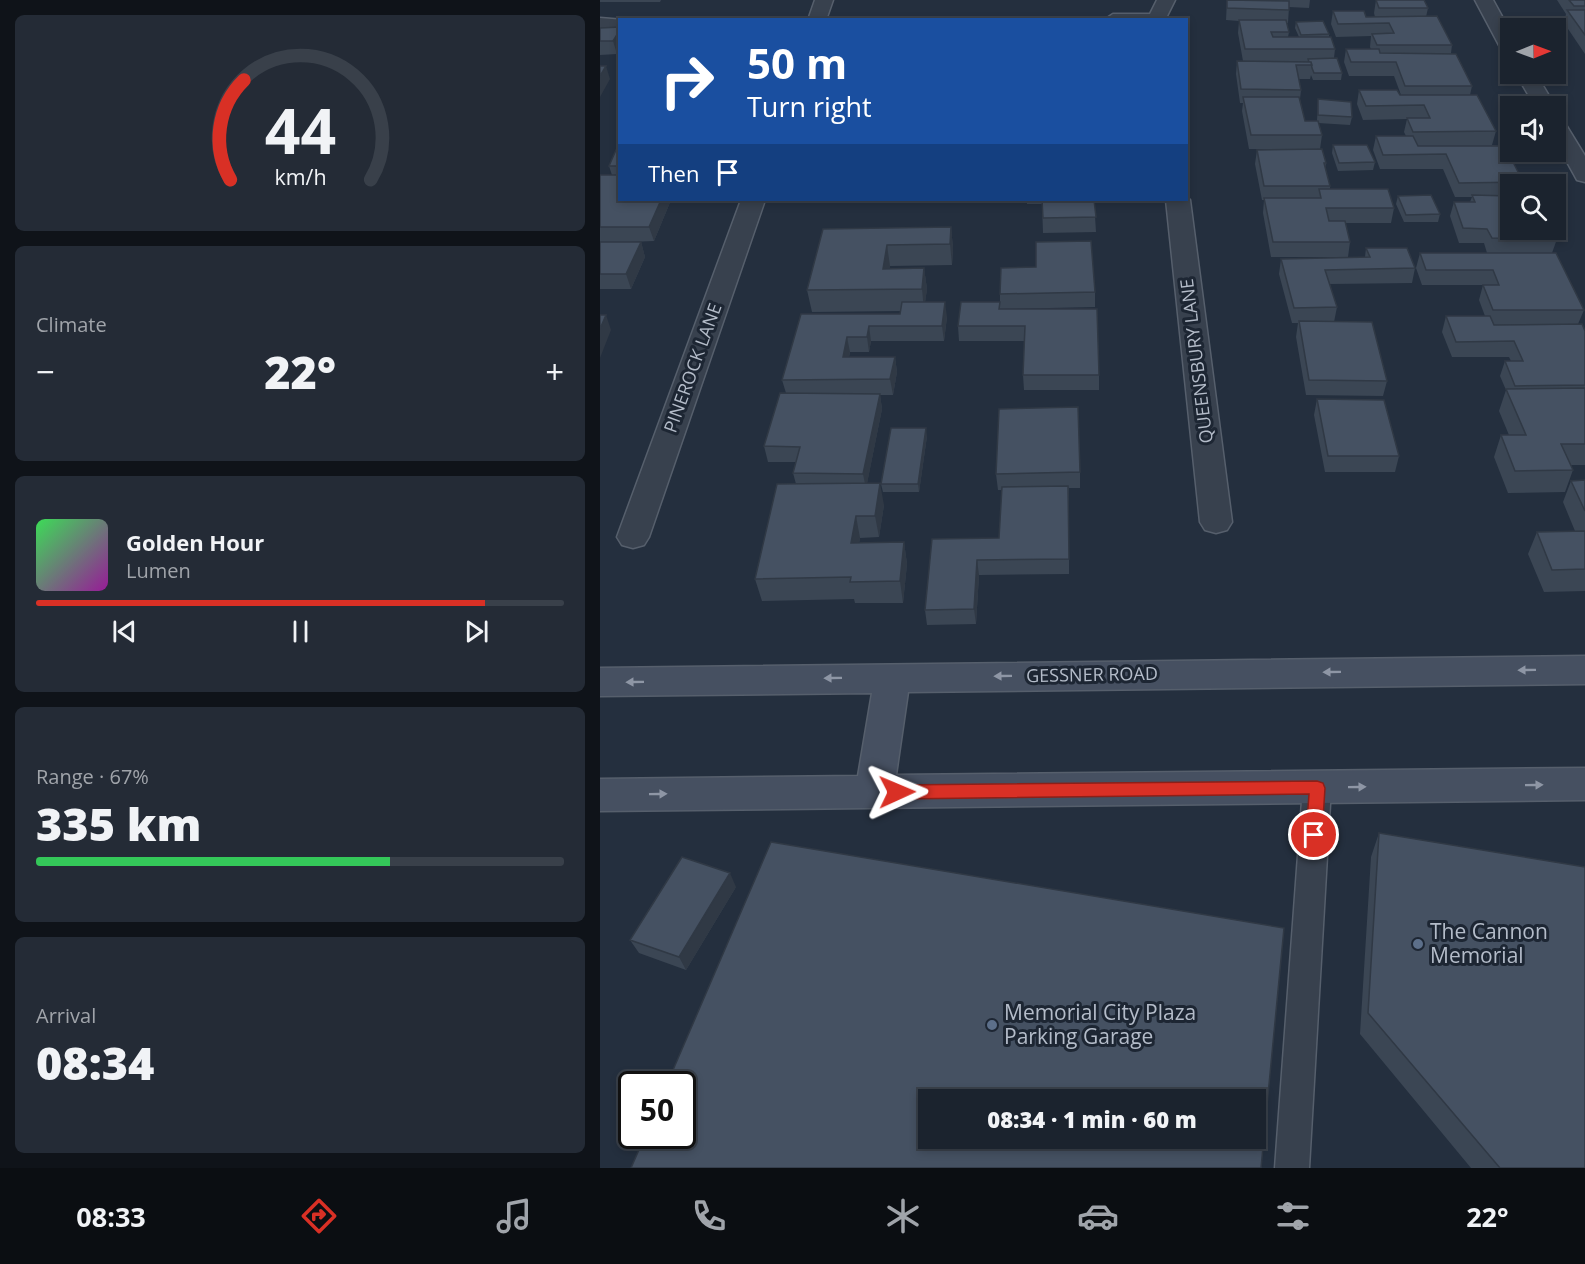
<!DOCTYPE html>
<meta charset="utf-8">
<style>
:root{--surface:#1b232e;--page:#242b36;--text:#f1f3f6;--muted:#a0a4aa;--line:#39404a;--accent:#d93025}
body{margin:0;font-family:"Open Sans",sans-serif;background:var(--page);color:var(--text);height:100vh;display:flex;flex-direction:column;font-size:22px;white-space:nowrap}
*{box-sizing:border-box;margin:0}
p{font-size:20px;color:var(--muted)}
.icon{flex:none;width:33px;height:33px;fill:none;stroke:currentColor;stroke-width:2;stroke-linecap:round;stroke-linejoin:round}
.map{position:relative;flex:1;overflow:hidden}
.details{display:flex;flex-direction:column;gap:15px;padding:15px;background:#0f1319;width:600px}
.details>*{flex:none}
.hud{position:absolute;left:18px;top:18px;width:570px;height:183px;border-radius:0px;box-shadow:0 3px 9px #0003,0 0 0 2px var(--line);background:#1a4fa0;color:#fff;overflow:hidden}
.needle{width:39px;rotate:89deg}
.fabs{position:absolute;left:900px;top:18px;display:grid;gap:12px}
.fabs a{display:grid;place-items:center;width:66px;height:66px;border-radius:0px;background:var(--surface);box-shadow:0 3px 9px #0003,0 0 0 2px var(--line);font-size:30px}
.speed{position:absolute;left:18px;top:1071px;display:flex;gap:12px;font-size:30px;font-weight:700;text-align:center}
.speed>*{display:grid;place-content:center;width:78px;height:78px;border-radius:50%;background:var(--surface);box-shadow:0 3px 9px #0003,0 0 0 2px var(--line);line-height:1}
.speed .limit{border:3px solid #111;border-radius:9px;background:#fff;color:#111}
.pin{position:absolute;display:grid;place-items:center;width:51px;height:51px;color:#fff;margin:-26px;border:3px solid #fff;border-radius:50%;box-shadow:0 2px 6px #0007}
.me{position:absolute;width:66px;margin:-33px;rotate:89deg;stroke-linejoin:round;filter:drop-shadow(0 0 4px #0008)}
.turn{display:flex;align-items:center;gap:21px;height:126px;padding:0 30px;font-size:27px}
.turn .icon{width:78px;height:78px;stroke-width:2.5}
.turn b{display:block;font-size:42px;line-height:51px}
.then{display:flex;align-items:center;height:57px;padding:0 30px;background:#0003;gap:12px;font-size:22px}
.big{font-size:45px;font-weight:800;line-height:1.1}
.details .widget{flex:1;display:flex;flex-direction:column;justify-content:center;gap:9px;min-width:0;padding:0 21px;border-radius:9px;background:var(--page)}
.details .dial{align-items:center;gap:0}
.dial svg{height:156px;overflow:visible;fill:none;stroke:var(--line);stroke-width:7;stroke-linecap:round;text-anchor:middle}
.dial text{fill:var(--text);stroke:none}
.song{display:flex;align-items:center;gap:18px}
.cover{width:72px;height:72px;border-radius:9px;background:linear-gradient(135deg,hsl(130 70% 55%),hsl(300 70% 35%))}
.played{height:6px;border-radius:3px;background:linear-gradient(90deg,var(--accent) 85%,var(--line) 85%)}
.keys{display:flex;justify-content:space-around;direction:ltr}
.heat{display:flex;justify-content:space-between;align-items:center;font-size:33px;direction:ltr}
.charge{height:9px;border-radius:4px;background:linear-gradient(90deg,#34c759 67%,var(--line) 0)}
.trip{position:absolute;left:318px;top:1089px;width:348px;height:60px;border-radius:0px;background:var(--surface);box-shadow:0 3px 9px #0003,0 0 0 2px var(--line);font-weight:800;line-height:60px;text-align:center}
.menu{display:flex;height:96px;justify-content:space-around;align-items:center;background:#0b0e12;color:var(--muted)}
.menu .icon{width:42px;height:42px}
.menu .active{color:var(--accent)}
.menu b{font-size:27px;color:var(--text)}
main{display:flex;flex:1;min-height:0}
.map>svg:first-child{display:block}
</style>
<main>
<section class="details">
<div class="widget dial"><svg viewBox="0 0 100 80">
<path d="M14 69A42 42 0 1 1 86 69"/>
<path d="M14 69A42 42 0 0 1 21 18" stroke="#d93025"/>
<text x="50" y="56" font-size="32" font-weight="700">44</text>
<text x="50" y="72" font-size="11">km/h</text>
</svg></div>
<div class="widget"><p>Climate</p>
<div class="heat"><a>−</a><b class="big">22°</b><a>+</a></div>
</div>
<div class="widget">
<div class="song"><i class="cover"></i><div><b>Golden Hour</b><p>Lumen</p></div></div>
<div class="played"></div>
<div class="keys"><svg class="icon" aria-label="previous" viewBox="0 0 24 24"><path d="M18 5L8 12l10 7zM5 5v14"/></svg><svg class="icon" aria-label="pause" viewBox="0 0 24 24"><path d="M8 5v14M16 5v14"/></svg><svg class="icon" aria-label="next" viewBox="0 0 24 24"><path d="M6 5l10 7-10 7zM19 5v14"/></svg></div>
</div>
<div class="widget"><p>Range · 67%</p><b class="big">335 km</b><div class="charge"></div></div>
<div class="widget"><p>Arrival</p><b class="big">08:34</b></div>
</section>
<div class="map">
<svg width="985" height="1168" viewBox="0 0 985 1168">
<rect width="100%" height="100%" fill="#242f3e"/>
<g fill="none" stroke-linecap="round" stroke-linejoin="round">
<g stroke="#565f6c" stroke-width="3">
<path id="service" d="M717,775L727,779L731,787L709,1168H675L703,787L707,779Z"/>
</g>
<g stroke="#565f6c" stroke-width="3">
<path id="minor" d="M215,0H233L226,20H208Z
M875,0H893L910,31V53L903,51L900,47Z
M916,74H936L955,106H935Z
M956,118L963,120L985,156V182L977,180L956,142Z
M586,196L590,200L632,522L627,530L616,533L605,530L600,522L566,200H586Z
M141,200H165L49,537L44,545L33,548L22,545L17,537Z"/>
</g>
<g stroke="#565f6c" stroke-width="3">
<path id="tertiary" d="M557,0H575L565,20H504L513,14H550Z
M0,18L24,20H20V30H0Z"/>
</g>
<g stroke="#565f6c" stroke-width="3">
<path id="secondary" d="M985,656V684L308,692L296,775L985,768V800L0,811V779L258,776L272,693L0,696V668Z"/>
</g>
<use href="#service" fill="#38414e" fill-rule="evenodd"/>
<use href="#minor" fill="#38414e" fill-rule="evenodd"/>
<use href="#tertiary" fill="#38414e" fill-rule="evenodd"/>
<use href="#secondary" fill="#465061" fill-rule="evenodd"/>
</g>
<path fill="#3b4654" d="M0,0H61L60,2H0Z
M627,0H710L709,8L689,7L688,23H687L689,32L688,37H699L695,28L696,22L729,34V37L735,49L734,58L742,73L741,80H713L711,75L710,79H699L701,90L700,99L705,121H717L718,99L752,117L750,125L718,123L722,135L720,149L726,163L725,168L730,186V189L794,208L791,223H745L750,242L748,257H671L663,213L664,200H662L655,164L657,150L695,149H649L642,111L643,103H640L636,74L637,61H643L638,33L639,21L626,20Z
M776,0L828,8L826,17L852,45L851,53L872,86L870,95L896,131L892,145L905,146L923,182V184H910V230L957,239L952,253L984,310L978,324L985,331V465H971L973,470L965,492L908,493L894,457L901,435H909L899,411L906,390L900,376L905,361H911L909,357H852L842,332L846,316H885L879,300L883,285H822L816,268L820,253H887L884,243H859L850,216L854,202H870L872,197H855L843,169H780L773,150L776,136H806L804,132L807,119L763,120L757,104L759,90L801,95L794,76H749L744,62L746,49H771L770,47L771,36L736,37L731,24L733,11L766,17H775L774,13Z
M957,0H985V54L964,23L966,14Z
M20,27L17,54L0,55V28Z
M733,145L775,162L773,170L738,171L732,153Z
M20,150V200H71L54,241L28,242H41L45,257L31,289H0V175H12L9,166Z
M798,196L840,214L838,222H804L796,204Z
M427,200H494L496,232L443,233L442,204H427Z
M351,227L353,248L352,265L290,266L289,269L324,268L327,289L325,302L347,317L344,341H271L269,352H250L249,357H295L297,372L293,395H280L282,409L267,483L284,505L279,537L260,538L259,543L304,542L307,564L303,603H255L254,599L162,601L155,579L196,484L193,473L196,462H168L164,446L186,393L182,380L201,314H300V311L212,312L207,290L223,229Z
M766,248L815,268L812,283L730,284L737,307L734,322L787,381L783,396L706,395L696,337L698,323H692L679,274L681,259L765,257Z
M495,292V307L401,309L499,375V390H424L423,375L425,341H359L358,326L400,302V294Z
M717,399L799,456L795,472H725L714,415Z
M327,436L319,492H283L281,484Z
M480,472V488H469V574L379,575L376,624L327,625L325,610L399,538L402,490H398L396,474Z
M985,480V591L944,592L928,554L937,532L975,531L963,502L971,481Z
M779,833L985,1168H871L760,1034L771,857Z
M136,887L86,970L39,953L30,940Z"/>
<path fill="#303945" d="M20,30V50L17,54L13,41Z
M6,66L10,79L0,97V76Z
M61,200H71L54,241L49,227Z
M351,227L353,248L352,265L350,244Z
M41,242L45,257L31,289L26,274Z
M287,245L290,266L286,290L283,269Z
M324,268L327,289L324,310L322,289Z
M345,302L347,317L344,341L342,326Z
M6,315L11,330L0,358V329Z
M269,326L271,341L269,352L267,337Z
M247,337L250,352L245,372L243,357Z
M295,357L297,372L293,395L290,379Z
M280,394L282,409L266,489L263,474Z
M326,428L327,436L319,492L318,484Z
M280,483L284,505L279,537L275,516Z
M256,516L260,538L256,565L251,543Z
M304,542L307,564L303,603L300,581Z
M377,560L379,575L376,624L374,609Z
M130,873L136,887L86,970L79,957Z"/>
<path fill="#455162" stroke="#303945" stroke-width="1.5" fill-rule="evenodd" d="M627,0L689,1V10L627,8Z
M776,0H824L828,8H779Z
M969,0H985V6H974Z
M967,10H985V35Z
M733,11H764L766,17L837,16L852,45H777L772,34L794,33L789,23L738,24Z
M639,20H686L689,32H671L673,37H731L735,49H645Z
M723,21L729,34L701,35L696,22Z
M20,27V30L13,41H0V28Z
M746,49H779L780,53L856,54L872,86H805L796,62H751Z
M737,58L742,73H714L712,68L711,62H709L708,59Z
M637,61L711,62L712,65H696L701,90L641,89Z
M0,66H6L0,76Z
M759,90H797L800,95H877L896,131L813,132L807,118H830L824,105L766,106Z
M643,97H699L705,121H718L722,135H651Z
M718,99L751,102L752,117L718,115Z
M776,136H813L818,146H905L923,182L859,183L846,154L783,155Z
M733,145H767L775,162L739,163Z
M722,149L726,163H724L730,186H664L657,150Z
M16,150H20V166H9Z
M0,175H20V200H61L49,227H0Z
M719,189H788L794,208H726L729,221H745L750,242H673L664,198H721Z
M831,195L840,214L806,215L798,196Z
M872,195L910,196V230H953L957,239L892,238L887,229L863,228L854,202H875Z
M442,200H494L496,217L443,218Z
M351,227L350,244L287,245L283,269L324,268L322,289L207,290L223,229Z
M491,241L495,292L400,294L401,268L436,267V242Z
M0,242H41L26,274H0Z
M766,248H807L815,268L725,270L737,307L694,308L681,259L770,257Z
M820,253H956L984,310H893L883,285H899L893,270H826Z
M302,302H345L342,326H269L267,337H247L243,357H295L290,379L182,380L201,314H300Z
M361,302H400L399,309H497L499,375H423L425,326H358Z
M0,315H6L0,329Z
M846,316H890L894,325L982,324L985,331V385L915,386L905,361H923L914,341L856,342Z
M699,321L772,322L787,381L709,380Z
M985,388V444H961L973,470L915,471L901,435H926L906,389Z
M180,393L280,394L263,474L193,473L200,447L164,446Z
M717,399L784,400L799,456H728Z
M478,407L480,472L396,474L399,409Z
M291,428H326L318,484H281Z
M985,480V511L971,481Z
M280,483L275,516H256L251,543L304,542L300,581L250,582L251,577L155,579L177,484Z
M468,486L469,559L377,560L374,609L325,610L332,539L399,538L402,487Z
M985,531V569L952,570L937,532Z
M779,833L985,867V1168H900L768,1013Z
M171,842L684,928L661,1168H31L45,1136H82V1084H67ZM328,1100H656V1138H328Z
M82,857L130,873L79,957L30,940Z"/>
<defs><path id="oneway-solid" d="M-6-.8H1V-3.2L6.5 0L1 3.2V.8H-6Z" transform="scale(1.5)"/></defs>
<g fill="#8e96a5">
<use href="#oneway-solid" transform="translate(927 670) rotate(179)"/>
<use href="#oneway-solid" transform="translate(732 672) rotate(179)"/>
<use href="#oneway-solid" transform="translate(403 676) rotate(179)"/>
<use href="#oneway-solid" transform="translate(233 678) rotate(179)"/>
<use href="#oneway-solid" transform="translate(35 682) rotate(179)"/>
<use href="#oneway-solid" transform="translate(934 785) rotate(-1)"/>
<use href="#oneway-solid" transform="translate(757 787) rotate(-1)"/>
<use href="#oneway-solid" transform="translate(58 794) rotate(-1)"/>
</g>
<path fill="#d93025" stroke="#8d1f18" stroke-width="1.5" d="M717,781L723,783L725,788L722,835L720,840H708L706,835L709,794L297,799L292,797L289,792L292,787L297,785Z"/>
<g fill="#5c6f8a" stroke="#1d2633" stroke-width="2">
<circle cx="818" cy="944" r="6"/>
<circle cx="392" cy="1025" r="6"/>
</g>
<g text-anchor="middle" stroke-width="6" stroke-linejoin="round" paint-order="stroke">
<g font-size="18" fill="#b4bcc9" stroke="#1d2633">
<text transform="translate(597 361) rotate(-97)" y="6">QUEENSBURY LANE</text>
<text transform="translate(93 368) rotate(-70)" y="6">PINEROCK LANE</text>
<text transform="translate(492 675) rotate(-1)" y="6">GESSNER ROAD</text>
</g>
<g font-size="21" fill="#b4bcc9" stroke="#1d2633" text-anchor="start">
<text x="830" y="939">The Cannon<tspan x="830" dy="24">Memorial</tspan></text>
<text x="404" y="1020">Memorial City Plaza<tspan x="404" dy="24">Parking Garage</tspan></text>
</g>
</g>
</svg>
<div class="fabs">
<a><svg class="needle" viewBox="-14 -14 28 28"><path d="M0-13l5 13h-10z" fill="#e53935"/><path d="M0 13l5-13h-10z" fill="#a0a4aa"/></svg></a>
<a><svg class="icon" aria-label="sound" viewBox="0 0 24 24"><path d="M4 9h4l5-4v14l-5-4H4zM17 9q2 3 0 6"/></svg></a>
<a><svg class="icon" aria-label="search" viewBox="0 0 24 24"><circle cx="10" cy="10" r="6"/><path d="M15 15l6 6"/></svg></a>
</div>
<div class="speed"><div class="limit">50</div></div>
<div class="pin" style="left:714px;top:835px;background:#d93025"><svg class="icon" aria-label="arrive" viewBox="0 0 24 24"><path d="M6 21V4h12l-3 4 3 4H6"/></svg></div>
<svg class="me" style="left:297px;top:792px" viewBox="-20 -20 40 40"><path d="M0-17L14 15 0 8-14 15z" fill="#d93025" stroke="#fff" stroke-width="4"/></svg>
<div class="trip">08:34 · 1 min · 60 m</div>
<div class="hud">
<div class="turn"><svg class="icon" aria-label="right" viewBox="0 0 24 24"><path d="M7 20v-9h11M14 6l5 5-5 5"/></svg><div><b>50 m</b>Turn right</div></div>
<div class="then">Then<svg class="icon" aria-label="arrive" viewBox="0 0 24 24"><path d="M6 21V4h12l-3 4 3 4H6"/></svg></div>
</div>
</div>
</main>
<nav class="menu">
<b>08:33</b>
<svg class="icon active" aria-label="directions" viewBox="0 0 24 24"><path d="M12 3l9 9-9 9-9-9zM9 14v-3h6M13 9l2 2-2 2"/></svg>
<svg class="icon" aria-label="music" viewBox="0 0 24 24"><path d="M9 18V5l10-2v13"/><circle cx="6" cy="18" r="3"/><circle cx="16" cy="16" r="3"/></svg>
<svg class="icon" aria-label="phone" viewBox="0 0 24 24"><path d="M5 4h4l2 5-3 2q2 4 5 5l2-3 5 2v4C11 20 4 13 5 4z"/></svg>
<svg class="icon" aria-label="climate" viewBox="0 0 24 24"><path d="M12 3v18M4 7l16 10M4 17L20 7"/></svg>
<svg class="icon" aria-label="car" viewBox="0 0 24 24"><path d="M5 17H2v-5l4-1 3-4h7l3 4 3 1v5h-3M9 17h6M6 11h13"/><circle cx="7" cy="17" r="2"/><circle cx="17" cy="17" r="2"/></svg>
<svg class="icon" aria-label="filters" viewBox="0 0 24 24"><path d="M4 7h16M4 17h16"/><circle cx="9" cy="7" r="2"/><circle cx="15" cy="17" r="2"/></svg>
<b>22°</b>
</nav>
